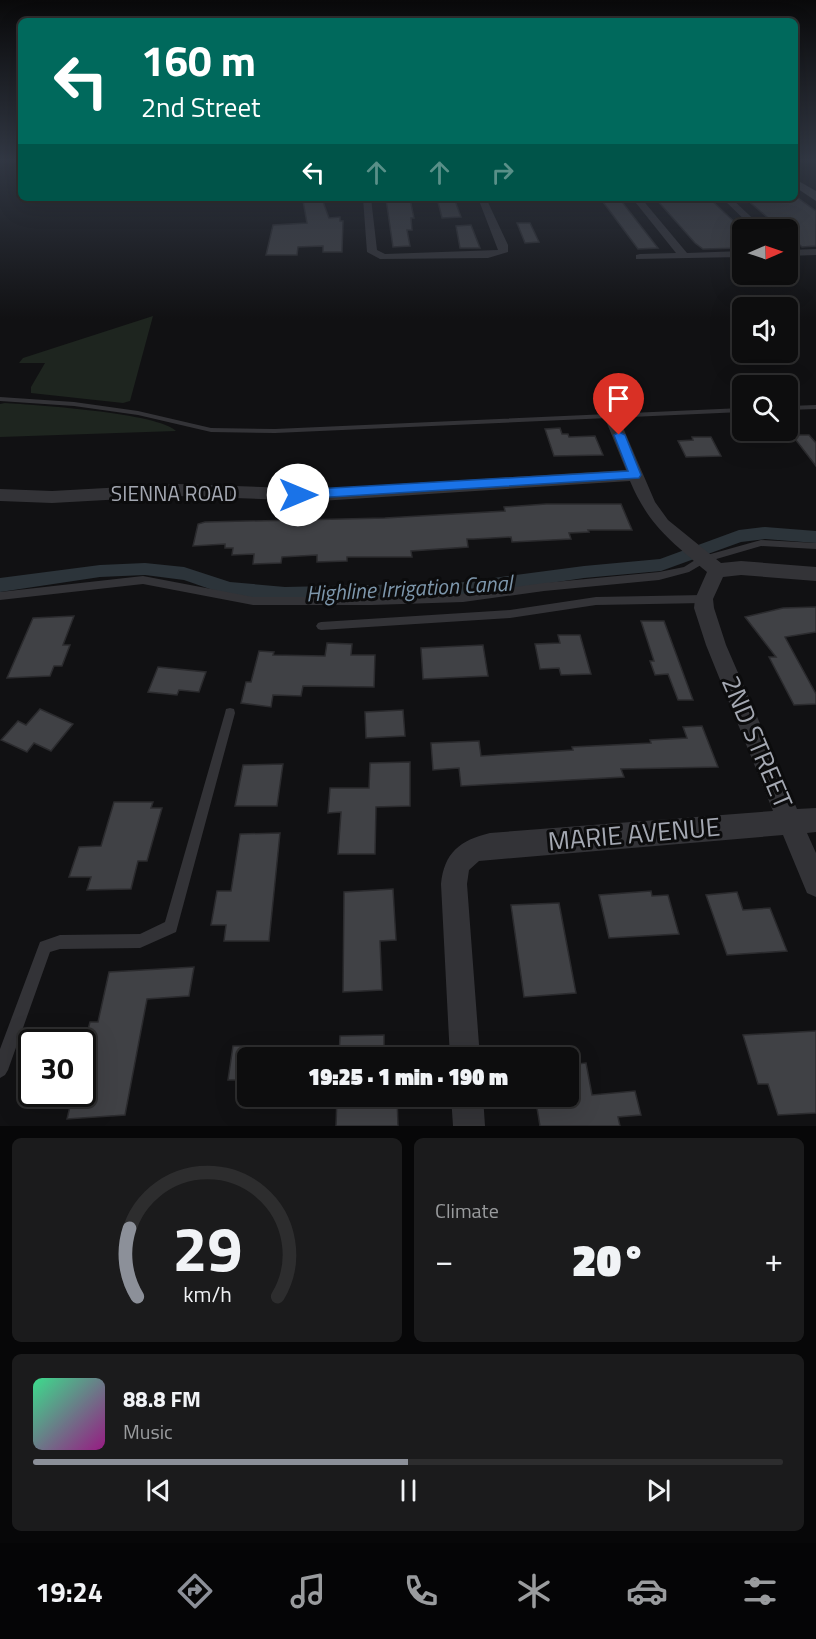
<!DOCTYPE html>
<meta charset="utf-8">
<style>
:root{--surface:#0d0d0e;--page:#1b1b1c;--text:#f1f3f6;--muted:#9a9c9e;--line:#2d2d2e;--accent:#8c9099}
body{margin:0;font-family:"Titillium Web",sans-serif;background:var(--page);color:var(--text);height:100vh;display:flex;flex-direction:column;font-size:22px;white-space:nowrap}
*{box-sizing:border-box;margin:0}
p{font-size:20px;color:var(--muted)}
.icon{flex:none;width:33px;height:33px;fill:none;stroke:currentColor;stroke-width:2;stroke-linecap:round;stroke-linejoin:round}
.map{position:relative;height:1126px;overflow:hidden}
.side{display:flex;flex-direction:column;gap:12px;padding:12px;background:#070708;flex:1}
.side>*{flex:none}
.guide{position:absolute;left:18px;top:18px;width:780px;height:183px;border-radius:9px;box-shadow:0 6px 24px #0002,0 0 0 2px var(--line);background:#00695c;color:#fff;overflow:hidden}
.needle{width:39px;rotate:88deg}
.buttons{position:absolute;left:732px;top:219px;display:grid;gap:12px}
.buttons a{display:grid;place-items:center;width:66px;height:66px;border-radius:9px;background:var(--surface);box-shadow:0 6px 24px #0002,0 0 0 2px var(--line);font-size:30px}
.speed{position:absolute;left:18px;top:1029px;display:flex;gap:12px;font-size:30px;font-weight:700;text-align:center}
.speed>*{display:grid;place-content:center;width:78px;height:78px;border-radius:50%;background:var(--surface);box-shadow:0 6px 24px #0002,0 0 0 2px var(--line);line-height:1}
.speed .limit{border:3px solid #111;border-radius:9px;background:#fff;color:#111}
.pin{position:absolute;display:grid;place-items:center;width:51px;height:51px;color:#fff;margin:-62px -26px;border-radius:50% 50% 50% 0;rotate:-45deg;box-shadow:0 0 6px #0007}
.pin .icon{rotate:45deg}
.me{position:absolute;width:66px;margin:-33px;rotate:90deg;stroke-linejoin:round;filter:drop-shadow(0 0 4px #0008)}
.turn{display:flex;align-items:center;gap:21px;height:126px;padding:0 24px;font-size:27px}
.turn .icon{width:78px;height:78px;stroke-width:2.5}
.turn b{display:block;font-size:42px;line-height:51px}
.lanes{display:flex;align-items:center;height:57px;padding:0 24px;background:#0003;justify-content:center;gap:30px;direction:ltr}
.lanes .off{opacity:.35}
.big{font-size:45px;font-weight:800;line-height:1.1}
.side .tile{flex:1;display:flex;flex-direction:column;justify-content:center;gap:9px;min-width:0;padding:0 21px;border-radius:9px;background:var(--page)}
.side .dial{align-items:center;gap:0}
.dial svg{height:156px;overflow:visible;fill:none;stroke:var(--line);stroke-width:7;stroke-linecap:round;text-anchor:middle}
.dial text{fill:var(--text);stroke:none}
.song{display:flex;align-items:center;gap:18px}
.cover{width:72px;height:72px;border-radius:9px;background:linear-gradient(135deg,hsl(150 70% 55%),hsl(310 70% 35%))}
.played{height:6px;border-radius:3px;background:linear-gradient(90deg,var(--accent) 50%,var(--line) 50%)}
.keys{display:flex;justify-content:space-around;direction:ltr}
.heat{display:flex;justify-content:space-between;align-items:center;font-size:33px;direction:ltr}
.side .tiles{flex:1;display:grid;gap:12px;grid-template-columns:1fr 1fr}
.tile:last-child{grid-column:span 2}
.trip{position:absolute;left:237px;top:1047px;width:342px;height:60px;border-radius:9px;background:var(--surface);box-shadow:0 6px 24px #0002,0 0 0 2px var(--line);font-weight:800;line-height:60px;text-align:center}
.tabs{display:flex;height:96px;justify-content:space-around;align-items:center;background:#050506;color:var(--muted)}
.tabs .icon{width:42px;height:42px}
.tabs .on{color:var(--accent)}
.tabs b{font-size:27px;color:var(--text)}
.map>svg:first-child{display:block}
</style>
<div class="map">
<svg width="816" height="1126" viewBox="0 0 816 1126">
<rect width="100%" height="100%" fill="#111113"/>
<path fill="#1e251f" d="M153,316L130,401L123,403L31,393V387L45,363H19L23,358Z
M5,403C36,405 159,413 176,431L0,437V404Z"/>
<g fill="none" stroke-linecap="round" stroke-linejoin="round">
<path fill="#2c343a" fill-rule="evenodd" d="M765,527L816,531V543L765,539L741,542L661,571L584,578L456,597L285,601L230,596L184,580L145,575L100,577L0,592V578L100,565L145,563L184,567L230,582L285,587L456,583L584,566L660,559L739,530Z"/>
</g>
<path fill="#404145" stroke="#2b2b2e" stroke-width="1.5" d="M437,198H454L461,217L442,218Z
M600,198H619L658,248L638,249Z
M655,198H709L742,229V248L703,249L695,243Z
M745,198H798L816,211V246L802,247L788,234V230H782Z
M322,199L329,218L340,217V221H343L342,252H323V246L298,247L297,255H266L273,225L307,223L303,201Z
M386,199H410L414,218H411L412,230H407L410,246L393,247Z
M517,223H530L539,242L525,243Z
M471,225L480,248H460L456,226Z
M560,428L562,434H568L569,437L595,436L603,455L554,456L545,429Z
M792,435H809L816,443V466Z
M692,437H711L721,456L686,457L678,441L693,440Z
M546,504H621L632,530H588L589,532L569,533L571,539L532,541L512,542L511,537L474,539H467L468,547L411,551L412,557H347V561L317,562V555L282,557L281,563L253,564L254,554L232,555L233,548H225V544L193,546L198,524L205,522L385,518L505,511L504,507Z
M816,607V632L785,637L816,694V704L794,705L769,657H776L745,617L783,608Z
M74,616L63,645H70L62,666H54L50,676L7,678L33,618Z
M641,621H664L693,700H678L668,674L655,675L650,661H654Z
M558,635H580L591,674L561,675L559,668L540,669L535,644L560,643Z
M327,643L352,644L351,655H375L374,687L303,686L301,696L273,695L271,707L241,703L246,682H251L259,651L274,652L273,655L325,656Z
M483,645L488,676L423,679L421,648Z
M158,667L206,672L199,692L179,690L177,695L148,692Z
M40,709L73,724L51,751L34,743L27,752L1,740L18,721L26,725Z
M403,710L405,736L366,738L365,712Z
M702,726L718,767L621,769L624,777L461,786L459,768L433,770L431,743L479,741L481,756L573,750L572,747L651,743L650,740L687,738L683,727Z
M410,762V806L376,807L375,854H338L341,812L328,813L330,788H369L370,763Z
M283,764L277,806H235L243,765Z
M114,802H153L151,808H162L147,861H138L131,889L87,890L91,877H69L79,847L101,846Z
M280,833L269,941H224L226,925H211L217,891H231L240,834Z
M393,889L396,940L380,941L382,990L343,992L344,892Z
M651,891L652,896L668,895L679,934L609,938L599,895Z
M737,892L743,910L770,908L787,951L727,955L706,895Z
M559,903L576,993L524,997L511,905Z
M194,967L189,996L147,999L125,1115L67,1119L73,1094H82V1053L90,1022H98L109,972Z
M816,1031V1113L778,1115L768,1084H758L743,1035Z
M384,1035V1058H339L340,1036Z
M233,1046H248V1080H228Z
M586,1063L592,1095L635,1091L641,1115L618,1117L620,1126H540L535,1096H568V1065Z
M337,1096H397L398,1126H336Z"/>
<g fill="none" stroke-linecap="round" stroke-linejoin="round">
<path fill="#333337" fill-rule="evenodd" d="M0,397L74,402L138,411L211,428L275,429L742,408V412L275,433L211,432L138,415L74,406L0,401Z
M816,405V409L788,410V406Z
M761,540L816,543V549L761,546L706,562L689,572L659,580L544,591L463,602L372,605H253L143,584L0,600V592L143,576L253,597H372L463,594L544,583L659,572L684,567L700,557Z
M704,595L707,596L709,599L707,602L704,603L596,605L510,618L321,630L318,629L316,626L318,623L321,622L510,610L596,597Z
M230,708L234,709L235,713L176,932L140,948L60,949L50,952L8,1070L5,1075L0,1078V1049L40,942L60,935L140,934L165,922L225,713L226,709Z"/>
<path fill="#333337" fill-rule="evenodd" d="M363,198H371L377,250L385,254L498,250L478,198H486L508,245V252L488,258L380,259L367,252Z
M632,198H641L687,253L742,251V257L636,259V255L640,254L676,253Z
M722,198H731L765,230H755Z
M816,249V255L788,256V250Z
M611,412L618,416L655,502L668,520L721,563L741,561L816,567V581L741,575L723,577L713,599L714,608L726,645L797,809L816,808V832L807,833L816,853V897L807,893L783,835L479,861L469,870L467,884L480,1058H450L441,884C444,853 460,840 490,833L773,811L706,645L694,608L695,599L707,572C671,541 649,526 630,481L320,501L178,496L52,503L0,501V489L52,491L178,484L320,489L626,470L604,416Z
M451,1096H483L485,1126H453Z"/>
<path fill="#414247" fill-rule="evenodd" d="M795,179L816,191V201L795,187Z"/>
</g>
<linearGradient id="sky" x2="0" y2="1"><stop stop-color="#09090a"/><stop offset="0.5" stop-color="#323844"/><stop offset="1" stop-color="#323844" stop-opacity="0"/></linearGradient>
<rect width="816" height="319" fill="url(#sky)"/>
<path fill="#1a73e8" stroke="#114b97" stroke-width="1.5" d="M619,432L625,435L641,475L639,478L298,499L292,495L298,490L628,471L614,435Z"/>
<g text-anchor="middle" stroke-width="6" stroke-linejoin="round" paint-order="stroke">
<g font-size="21" fill="#a4a8b2" stroke="#0c0c0d">
<text x="174" y="501">SIENNA ROAD</text>
</g>
<g font-size="22" font-style="italic" fill="#7d96ab" stroke="#0c0c0d">
<text transform="translate(409 588) rotate(-3)" y="8">Highline Irrigation Canal</text>
</g>
<g font-size="26" fill="#a4a8b2" stroke="#0c0c0d">
<text transform="translate(757 742) rotate(67)" y="9">2ND STREET</text>
<text transform="translate(634 834) rotate(-5)" y="9">MARIE AVENUE</text>
</g>
</g>
</svg>
<div class="buttons">
<a><svg class="needle" viewBox="-14 -14 28 28"><path d="M0-13l5 13h-10z" fill="#e53935"/><path d="M0 13l5-13h-10z" fill="#9a9c9e"/></svg></a>
<a><svg class="icon" aria-label="sound" viewBox="0 0 24 24"><path d="M4 9h4l5-4v14l-5-4H4zM17 9q2 3 0 6"/></svg></a>
<a><svg class="icon" aria-label="search" viewBox="0 0 24 24"><circle cx="10" cy="10" r="6"/><path d="M15 15l6 6"/></svg></a>
</div>
<div class="speed"><div class="limit">30</div></div>
<div class="pin" style="left:619px;top:435px;background:#d93025"><svg class="icon" aria-label="arrive" viewBox="0 0 24 24"><path d="M6 21V4h12l-3 4 3 4H6"/></svg></div>
<svg class="me" style="left:298px;top:495px" viewBox="-20 -20 40 40"><circle r="19" fill="#fff"/><path d="M0-13L10 11 0 6-10 11z" fill="#1a73e8"/></svg>
<div class="trip">19:25 · 1 min · 190 m</div>
<div class="guide">
<div class="turn"><svg class="icon" aria-label="left" viewBox="0 0 24 24"><path d="M17 20v-9H6M10 6l-5 5 5 5"/></svg><div><b>160 m</b>2nd Street</div></div>
<div class="lanes"><svg class="icon" aria-label="left" viewBox="0 0 24 24"><path d="M17 20v-9H6M10 6l-5 5 5 5"/></svg><svg class="icon off" aria-label="ahead" viewBox="0 0 24 24"><path d="M12 20V5M6 11l6-6 6 6"/></svg><svg class="icon off" aria-label="ahead" viewBox="0 0 24 24"><path d="M12 20V5M6 11l6-6 6 6"/></svg><svg class="icon off" aria-label="right" viewBox="0 0 24 24"><path d="M7 20v-9h11M14 6l5 5-5 5"/></svg></div>
</div>
</div>
<section class="side">
<div class="tiles">
<div class="tile dial"><svg viewBox="0 0 100 80">
<path d="M14 69A42 42 0 1 1 86 69"/>
<path d="M14 69A42 42 0 0 1 10 34" stroke="#8c9099"/>
<text x="50" y="56" font-size="32" font-weight="700">29</text>
<text x="50" y="72" font-size="11">km/h</text>
</svg></div>
<div class="tile"><p>Climate</p>
<div class="heat"><a>−</a><b class="big">20°</b><a>+</a></div>
</div>
<div class="tile">
<div class="song"><i class="cover"></i><div><b>88.8 FM</b><p>Music</p></div></div>
<div class="played"></div>
<div class="keys"><svg class="icon" aria-label="previous" viewBox="0 0 24 24"><path d="M18 5L8 12l10 7zM5 5v14"/></svg><svg class="icon" aria-label="pause" viewBox="0 0 24 24"><path d="M8 5v14M16 5v14"/></svg><svg class="icon" aria-label="next" viewBox="0 0 24 24"><path d="M6 5l10 7-10 7zM19 5v14"/></svg></div>
</div>
</div>
</section>
<nav class="tabs">
<b>19:24</b>
<svg class="icon on" aria-label="directions" viewBox="0 0 24 24"><path d="M12 3l9 9-9 9-9-9zM9 14v-3h6M13 9l2 2-2 2"/></svg>
<svg class="icon" aria-label="music" viewBox="0 0 24 24"><path d="M9 18V5l10-2v13"/><circle cx="6" cy="18" r="3"/><circle cx="16" cy="16" r="3"/></svg>
<svg class="icon" aria-label="phone" viewBox="0 0 24 24"><path d="M5 4h4l2 5-3 2q2 4 5 5l2-3 5 2v4C11 20 4 13 5 4z"/></svg>
<svg class="icon" aria-label="climate" viewBox="0 0 24 24"><path d="M12 3v18M4 7l16 10M4 17L20 7"/></svg>
<svg class="icon" aria-label="car" viewBox="0 0 24 24"><path d="M5 17H2v-5l4-1 3-4h7l3 4 3 1v5h-3M9 17h6M6 11h13"/><circle cx="7" cy="17" r="2"/><circle cx="17" cy="17" r="2"/></svg>
<svg class="icon" aria-label="filters" viewBox="0 0 24 24"><path d="M4 7h16M4 17h16"/><circle cx="9" cy="7" r="2"/><circle cx="15" cy="17" r="2"/></svg>
</nav>
